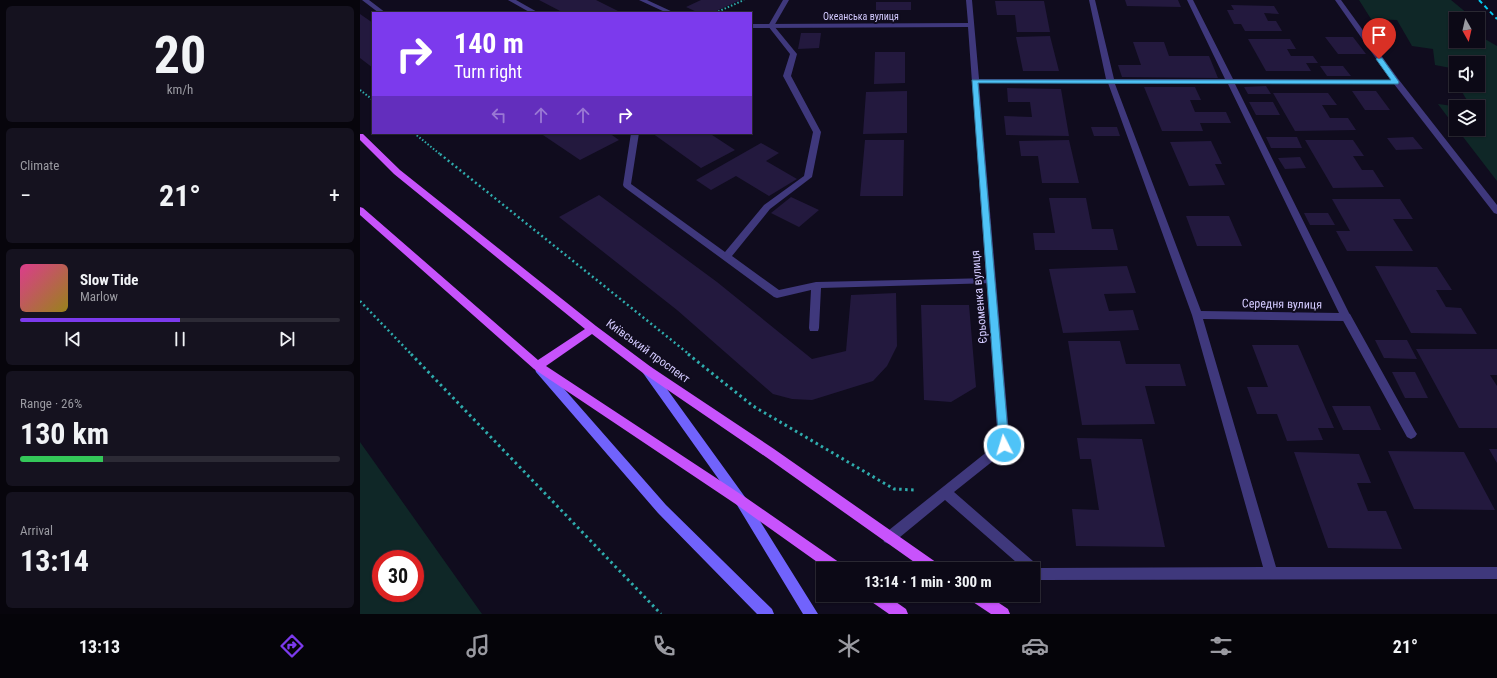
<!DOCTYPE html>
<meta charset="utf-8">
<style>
:root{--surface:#0c0916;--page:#15121f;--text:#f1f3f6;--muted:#9a9aa1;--line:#2c2a35;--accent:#7c3aed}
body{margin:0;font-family:"Roboto Condensed",sans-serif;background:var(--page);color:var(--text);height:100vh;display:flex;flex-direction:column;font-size:15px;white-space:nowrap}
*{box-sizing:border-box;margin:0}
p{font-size:13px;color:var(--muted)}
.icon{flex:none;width:22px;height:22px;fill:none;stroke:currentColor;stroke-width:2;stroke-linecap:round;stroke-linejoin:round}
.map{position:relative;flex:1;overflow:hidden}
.details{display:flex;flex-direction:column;gap:6px;padding:6px;background:#07050c;width:360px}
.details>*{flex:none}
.banner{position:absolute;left:12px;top:12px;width:380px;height:122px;border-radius:0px;box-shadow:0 1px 3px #0004,0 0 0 1px var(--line);background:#7c3aed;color:#fff;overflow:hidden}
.needle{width:26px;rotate:172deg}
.fabs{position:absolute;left:1089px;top:12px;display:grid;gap:8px}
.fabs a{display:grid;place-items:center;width:36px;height:36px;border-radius:0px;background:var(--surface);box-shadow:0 1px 3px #0004,0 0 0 1px var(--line);font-size:20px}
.speed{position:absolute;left:12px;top:550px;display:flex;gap:8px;font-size:20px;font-weight:700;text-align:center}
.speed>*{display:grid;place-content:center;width:52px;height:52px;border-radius:50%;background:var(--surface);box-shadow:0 1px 3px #0004,0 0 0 1px var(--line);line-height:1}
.speed .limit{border:6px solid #d22;background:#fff;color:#111}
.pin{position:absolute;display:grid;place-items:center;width:34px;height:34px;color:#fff;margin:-41px -17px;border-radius:50% 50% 50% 0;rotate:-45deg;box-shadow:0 0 4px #0007}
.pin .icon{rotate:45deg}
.me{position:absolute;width:44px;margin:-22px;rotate:355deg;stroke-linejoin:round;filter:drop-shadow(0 0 3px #0008)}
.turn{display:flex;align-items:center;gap:14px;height:84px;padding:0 16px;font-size:18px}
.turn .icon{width:52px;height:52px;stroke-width:2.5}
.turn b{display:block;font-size:28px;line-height:34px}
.lanes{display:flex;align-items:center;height:38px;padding:0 16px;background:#0003;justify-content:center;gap:20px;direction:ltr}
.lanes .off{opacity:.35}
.big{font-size:30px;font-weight:700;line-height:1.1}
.details .tile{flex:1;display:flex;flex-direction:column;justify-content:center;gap:6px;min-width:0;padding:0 14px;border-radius:6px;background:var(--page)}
.details .dial{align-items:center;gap:0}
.dial b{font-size:52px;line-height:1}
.song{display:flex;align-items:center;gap:12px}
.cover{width:48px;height:48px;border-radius:6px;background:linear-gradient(135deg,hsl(330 70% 55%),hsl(50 70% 35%))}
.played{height:4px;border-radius:2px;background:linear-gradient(90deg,var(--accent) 50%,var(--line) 50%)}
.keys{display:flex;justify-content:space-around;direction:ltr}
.heat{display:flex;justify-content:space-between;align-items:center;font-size:22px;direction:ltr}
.charge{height:6px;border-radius:3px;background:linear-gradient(90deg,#34c759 26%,var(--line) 0)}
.trip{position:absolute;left:456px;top:562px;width:224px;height:40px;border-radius:0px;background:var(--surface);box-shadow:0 1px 3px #0004,0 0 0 1px var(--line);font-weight:700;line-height:40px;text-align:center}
.menu{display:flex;height:64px;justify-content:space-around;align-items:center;background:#050409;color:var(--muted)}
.menu .icon{width:28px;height:28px}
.menu .selected{color:var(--accent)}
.menu b{font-size:18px;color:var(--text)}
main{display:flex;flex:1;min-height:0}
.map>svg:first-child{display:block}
</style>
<main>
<section class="details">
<div class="tile dial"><b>20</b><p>km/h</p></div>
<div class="tile"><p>Climate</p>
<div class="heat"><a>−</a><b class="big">21°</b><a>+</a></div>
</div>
<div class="tile">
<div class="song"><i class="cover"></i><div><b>Slow Tide</b><p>Marlow</p></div></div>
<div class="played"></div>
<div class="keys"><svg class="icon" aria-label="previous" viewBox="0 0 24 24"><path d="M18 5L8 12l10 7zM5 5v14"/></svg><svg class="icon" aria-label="pause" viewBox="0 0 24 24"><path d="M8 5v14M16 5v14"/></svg><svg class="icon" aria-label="next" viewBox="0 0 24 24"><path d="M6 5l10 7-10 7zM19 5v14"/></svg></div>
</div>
<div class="tile"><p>Range · 26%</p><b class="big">130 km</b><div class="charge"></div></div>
<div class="tile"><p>Arrival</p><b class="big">13:14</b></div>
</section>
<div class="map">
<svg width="1137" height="614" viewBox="0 0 1137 614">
<rect width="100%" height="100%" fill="#100c1e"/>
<path fill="#0f2727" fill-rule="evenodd" d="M999,0H1091L1108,14L1103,19H1096V41H1118V35L1137,46V181L1097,129H1118V107H1111L1102,92L1112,85H1118V81L1125,76L1118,74V63H1096V69L1075,65L1073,49L1052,46L1037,20L1011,19Z
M1078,104L1101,107H1096V128Z
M0,442L122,614H0ZM21,559H55V593H21Z"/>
<path fill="#23193e" d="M179,0H236L262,13H204Z
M341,0H380L352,13H339L326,7Z
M765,0H818L821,7L767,6Z
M635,1H684L690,32H657L655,15H637Z
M516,2H551V10H516Z
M871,5L914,6L919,14L904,13L908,21H916L922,31H885L881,24H874L867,10H874Z
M0,14L13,23V68L0,58Z
M441,33H461L459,48L438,49Z
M690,36L699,71H663L656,37Z
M965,37H993L1006,54H978Z
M888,39H930L936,49H927L931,56H953L958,63H946L951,71H906Z
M773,42H804L809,56H849L858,78L762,77L758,65H781Z
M515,52H545V83L514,84Z
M960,66H983L991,76H967Z
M906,86L911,94H888L884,87Z
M784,87H835L841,100H830L835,112H866L871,123H840L843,131H802Z
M647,88L701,89L709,136L646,135L644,116L672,117L670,102H648Z
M547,91V133L503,134L506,92Z
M992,91H1016L1030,110H1005Z
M913,93H968L977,105H962L970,118H988L996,130L935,131Z
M889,102H913L920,115H896Z
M731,127H757L760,136H734Z
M180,133H249L259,140L220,160Z
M292,133H349L375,150L341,168Z
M906,137H937L942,148H911Z
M1053,137L1063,149L1036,150L1027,138Z
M505,140H544L543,196H500Z
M709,140L719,183H682L678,156H661L659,141Z
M945,140H993L1004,156H993L1002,170H1013L1024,187L973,188Z
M851,141L862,164H855L865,185L829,186L810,142Z
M401,143L419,153L406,161L437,179L409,196L376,176L351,190L336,180Z
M940,157L946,168L925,169L918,158Z
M239,195L357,282L452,359L486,351L491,295L536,293L537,346L527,366L513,381L452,400L432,399L413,394L317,310L199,217Z
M431,197L459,210L439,227L411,213Z
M689,198H726L732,229H753L758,250H675L673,233H695Z
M972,199H1040L1053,219H1033L1053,251H987L976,231H990Z
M944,213H968L975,225H950Z
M826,216H869L882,246H837Z
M767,266L776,293L744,294L749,311L773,310L779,330L703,333L689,269Z
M1015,266L1077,267L1092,290H1076L1086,307L1101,308L1117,334L1051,333Z
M561,305H609L616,387L591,402L564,400Z
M1015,340H1047L1057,359L1024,358Z
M708,341H760L766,364H820L826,386H785L795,424L722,425Z
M892,345H938L974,428H958L963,440L927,441L917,414H897L887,387H908Z
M1056,349H1137V375H1130L1137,386V428H1099Z
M1032,372H1055L1068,398H1045Z
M972,406H1010L1021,430H983Z
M717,438L782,439L805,547L716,546L712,509L739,510L731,459H720Z
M1129,449H1137V463Z
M1028,451L1104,452L1135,510L1054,509Z
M934,452L999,454L1011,483H997L1008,511H1026L1042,549L968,548Z"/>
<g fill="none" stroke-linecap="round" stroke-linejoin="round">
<path stroke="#2facad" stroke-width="2" stroke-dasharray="1.5 2" stroke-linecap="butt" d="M355,13L384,0
M0,90L13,100
M54,133L81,155"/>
<path stroke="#2facad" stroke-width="2.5" stroke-dasharray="2 3" stroke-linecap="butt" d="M80,154L330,355
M0,301L52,355"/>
<path stroke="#2facad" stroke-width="3" stroke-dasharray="2.5 3.5" stroke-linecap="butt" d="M51,354L301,614
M328,354L393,406L534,489L555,490"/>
<path fill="#3f387c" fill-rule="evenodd" d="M2,0H9L26,13H19Z
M148,0H156L179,13H171Z
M423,0H429L414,26L437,54L431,76L461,132L452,177L410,209L372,256L419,290L456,282L631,278L636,281L634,283L461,288L459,328L458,331H450L449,328L451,290L417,298L414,297L264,187L263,185L271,133H279L271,184L365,252L404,205L444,176L453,132L423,76L430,54L408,26Z
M986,313L990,314L1055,431L1057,434L1055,437L1051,439L1047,437L981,317L982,314Z"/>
<path fill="#3f387c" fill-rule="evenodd" d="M279,0H287L315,13H307Z
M606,0H612L619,79H746L729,0H735L754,79H865L827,0H833L873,79L1031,80L975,0H981L1039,80L1137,205V214L1134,213L1034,84H875L991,317L990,320L986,321L843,319L916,567H1137V579L679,580L673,577V569H664L585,500L534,542L529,544L524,542L523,538L524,534L638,443L608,27L391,28V24L608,23ZM619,83H748L832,315L903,567L681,568L594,492L648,449L650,445ZM755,84H868L979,313L841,311Z"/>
<path fill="#7163fc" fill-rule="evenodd" d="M180,365L184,366L306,505L412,609L414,614H397L298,513L176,372L175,369L176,366Z
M287,366L291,367L385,497L458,614H443L377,505L283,373L282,370L283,367Z"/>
<path fill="#c853fc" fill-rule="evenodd" d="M0,134H3L40,170L236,326L291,367L414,449L580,565L582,569H564L406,457L283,373L232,334L186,366L385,497L483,565L485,569H467L377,505L174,369L0,215V207L3,208L178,360L225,329L34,174L0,140Z
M507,595H526L546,609L548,614H529L509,600Z
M608,595H627L648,609L650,614H631L610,600Z"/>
<path stroke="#05c8ef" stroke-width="2" stroke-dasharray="4.5 3.5" stroke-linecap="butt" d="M1119,0L1137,19"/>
</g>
<path fill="#4fc3f7" stroke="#337fa1" d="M1017,58H1022L1039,82L1038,84L618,83L649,445L648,448L644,449L640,448L639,445L612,80H1031L1016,59Z"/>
<g text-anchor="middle" stroke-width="4" stroke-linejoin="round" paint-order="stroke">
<g font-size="10" fill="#d3cafe" stroke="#100c1e">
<text x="501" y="20">Океанська вулиця</text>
</g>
<g font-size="12" fill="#d3cafe" stroke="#100c1e">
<text transform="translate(619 297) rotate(-95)" y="4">Єрьоменка вулиця</text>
<text transform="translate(922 304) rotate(1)" y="4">Середня вулиця</text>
<text transform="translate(288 351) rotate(36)" y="4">Київський проспект</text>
</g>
</g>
</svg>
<div class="fabs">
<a><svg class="needle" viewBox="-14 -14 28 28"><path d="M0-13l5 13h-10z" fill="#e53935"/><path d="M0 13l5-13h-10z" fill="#9a9aa1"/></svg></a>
<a><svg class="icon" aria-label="sound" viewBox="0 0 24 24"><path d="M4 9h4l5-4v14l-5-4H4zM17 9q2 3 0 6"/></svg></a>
<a><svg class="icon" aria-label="layers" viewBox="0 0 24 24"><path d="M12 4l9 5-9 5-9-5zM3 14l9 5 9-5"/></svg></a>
</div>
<div class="speed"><div class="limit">30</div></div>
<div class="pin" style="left:1019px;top:59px;background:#d93025"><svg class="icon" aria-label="arrive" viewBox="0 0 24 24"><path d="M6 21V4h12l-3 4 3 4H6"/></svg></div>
<svg class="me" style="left:644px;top:445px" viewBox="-20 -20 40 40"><circle r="17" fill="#4fc3f7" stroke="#fff" stroke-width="3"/><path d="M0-11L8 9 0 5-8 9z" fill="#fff"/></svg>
<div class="trip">13:14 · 1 min · 300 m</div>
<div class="banner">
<div class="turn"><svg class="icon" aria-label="right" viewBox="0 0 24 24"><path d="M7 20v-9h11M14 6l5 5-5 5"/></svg><div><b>140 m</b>Turn right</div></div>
<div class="lanes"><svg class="icon off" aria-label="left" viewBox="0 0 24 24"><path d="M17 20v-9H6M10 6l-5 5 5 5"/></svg><svg class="icon off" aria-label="ahead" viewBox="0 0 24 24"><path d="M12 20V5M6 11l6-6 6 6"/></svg><svg class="icon off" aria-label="ahead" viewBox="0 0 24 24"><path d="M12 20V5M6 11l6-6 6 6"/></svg><svg class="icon" aria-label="right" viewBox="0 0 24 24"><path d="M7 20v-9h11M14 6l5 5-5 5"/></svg></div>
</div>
</div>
</main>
<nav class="menu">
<b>13:13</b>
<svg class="icon selected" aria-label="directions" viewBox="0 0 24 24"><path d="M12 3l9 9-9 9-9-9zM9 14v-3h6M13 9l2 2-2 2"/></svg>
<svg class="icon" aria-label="music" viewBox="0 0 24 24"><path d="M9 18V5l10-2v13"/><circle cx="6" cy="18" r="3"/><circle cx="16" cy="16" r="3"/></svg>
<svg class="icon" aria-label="phone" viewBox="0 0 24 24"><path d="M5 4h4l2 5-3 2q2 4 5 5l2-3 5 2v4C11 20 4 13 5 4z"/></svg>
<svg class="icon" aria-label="climate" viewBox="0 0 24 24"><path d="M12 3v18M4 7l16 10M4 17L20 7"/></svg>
<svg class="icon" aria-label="car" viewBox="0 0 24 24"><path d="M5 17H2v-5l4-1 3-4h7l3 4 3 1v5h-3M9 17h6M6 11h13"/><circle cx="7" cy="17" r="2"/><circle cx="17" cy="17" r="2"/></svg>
<svg class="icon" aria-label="filters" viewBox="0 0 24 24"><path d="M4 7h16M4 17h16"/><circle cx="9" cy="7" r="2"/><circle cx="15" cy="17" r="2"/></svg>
<b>21°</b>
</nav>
